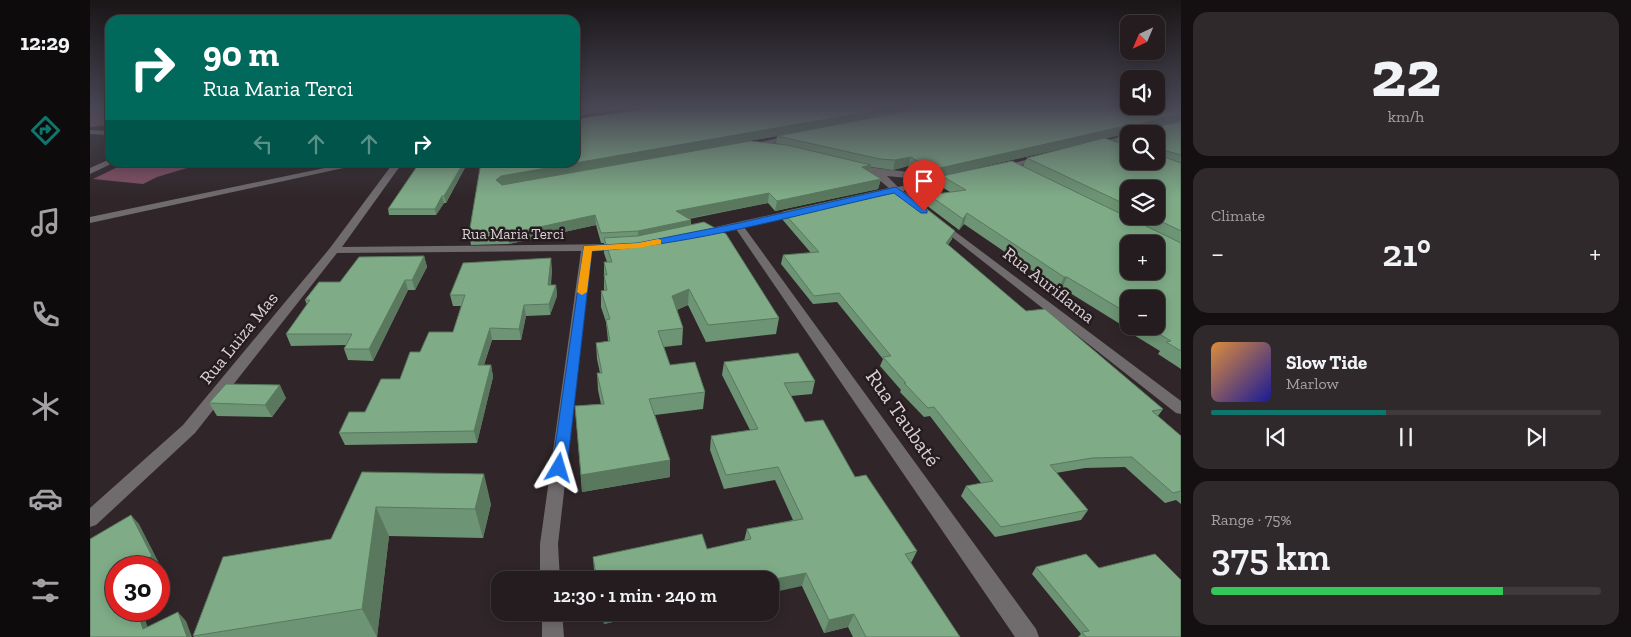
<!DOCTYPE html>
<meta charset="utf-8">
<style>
:root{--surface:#241c1f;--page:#30292c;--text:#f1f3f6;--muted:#a3a1a4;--line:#413a3d;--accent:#0f766e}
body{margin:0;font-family:"Zilla Slab",serif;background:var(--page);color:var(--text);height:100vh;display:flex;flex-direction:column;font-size:19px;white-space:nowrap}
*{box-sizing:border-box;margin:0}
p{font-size:16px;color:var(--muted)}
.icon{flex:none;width:28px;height:28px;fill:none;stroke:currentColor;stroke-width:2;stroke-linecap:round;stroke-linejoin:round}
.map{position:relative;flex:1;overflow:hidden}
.drawer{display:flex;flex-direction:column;gap:12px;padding:12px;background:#140f11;width:450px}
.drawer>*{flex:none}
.top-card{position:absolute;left:15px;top:15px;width:475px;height:152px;border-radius:15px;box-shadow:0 2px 12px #0003,0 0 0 1px var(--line);background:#00695c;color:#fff;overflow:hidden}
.needle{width:32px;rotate:224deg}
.controls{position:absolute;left:1030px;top:15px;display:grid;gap:10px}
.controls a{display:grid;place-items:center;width:45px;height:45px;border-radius:10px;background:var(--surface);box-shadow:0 2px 12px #0003,0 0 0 1px var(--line);font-size:25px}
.speed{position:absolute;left:15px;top:556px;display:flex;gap:10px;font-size:25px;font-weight:700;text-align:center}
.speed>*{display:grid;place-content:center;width:65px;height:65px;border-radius:50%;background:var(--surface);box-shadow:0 2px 12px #0003,0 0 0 1px var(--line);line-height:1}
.speed .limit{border:8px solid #d22;background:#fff;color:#111}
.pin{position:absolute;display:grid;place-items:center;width:42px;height:42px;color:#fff;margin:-51px -21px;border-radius:50% 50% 50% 0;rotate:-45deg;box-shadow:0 0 5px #0007}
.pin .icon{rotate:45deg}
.me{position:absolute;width:55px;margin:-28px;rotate:7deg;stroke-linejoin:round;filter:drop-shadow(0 0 4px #0008)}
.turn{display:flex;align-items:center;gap:18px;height:105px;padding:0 15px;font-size:22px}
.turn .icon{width:65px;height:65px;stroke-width:2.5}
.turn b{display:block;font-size:35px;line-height:42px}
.lanes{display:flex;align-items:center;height:48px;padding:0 15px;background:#0003;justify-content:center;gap:25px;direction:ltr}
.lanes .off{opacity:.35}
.big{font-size:38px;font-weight:600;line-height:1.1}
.drawer .card{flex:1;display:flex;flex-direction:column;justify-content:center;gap:8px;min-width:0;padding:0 18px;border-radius:15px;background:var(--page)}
.drawer .dial{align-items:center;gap:0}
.dial b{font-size:65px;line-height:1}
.song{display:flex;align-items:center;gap:15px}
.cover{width:60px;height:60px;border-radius:8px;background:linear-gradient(135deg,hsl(30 70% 55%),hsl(240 70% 35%))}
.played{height:5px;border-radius:2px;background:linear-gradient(90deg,var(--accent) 45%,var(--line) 45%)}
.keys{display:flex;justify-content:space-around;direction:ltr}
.heat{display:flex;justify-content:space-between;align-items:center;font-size:28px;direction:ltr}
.charge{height:8px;border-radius:4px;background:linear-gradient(90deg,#34c759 75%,var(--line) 0)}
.trip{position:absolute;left:401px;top:571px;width:288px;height:50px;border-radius:15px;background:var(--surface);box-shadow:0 2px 12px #0003,0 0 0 1px var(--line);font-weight:600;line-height:50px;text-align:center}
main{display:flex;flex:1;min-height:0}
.dock{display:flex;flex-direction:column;width:90px;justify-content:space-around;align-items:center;background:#0e0b0c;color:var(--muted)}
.dock .icon{width:35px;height:35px}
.dock .current{color:var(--accent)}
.dock b{font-size:22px;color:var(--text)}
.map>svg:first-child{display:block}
</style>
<main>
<nav class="dock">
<b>12:29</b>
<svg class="icon current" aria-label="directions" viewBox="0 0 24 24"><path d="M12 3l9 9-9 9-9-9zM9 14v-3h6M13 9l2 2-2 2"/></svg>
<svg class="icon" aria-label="music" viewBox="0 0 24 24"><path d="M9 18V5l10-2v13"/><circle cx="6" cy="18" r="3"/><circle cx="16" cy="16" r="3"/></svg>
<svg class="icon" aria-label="phone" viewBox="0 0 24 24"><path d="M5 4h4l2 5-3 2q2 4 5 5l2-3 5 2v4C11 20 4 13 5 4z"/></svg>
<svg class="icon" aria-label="climate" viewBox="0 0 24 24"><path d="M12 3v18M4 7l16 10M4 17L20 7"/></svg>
<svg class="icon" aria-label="car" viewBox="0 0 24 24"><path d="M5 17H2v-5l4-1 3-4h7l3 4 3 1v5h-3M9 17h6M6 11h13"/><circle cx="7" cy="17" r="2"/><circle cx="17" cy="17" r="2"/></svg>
<svg class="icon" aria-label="filters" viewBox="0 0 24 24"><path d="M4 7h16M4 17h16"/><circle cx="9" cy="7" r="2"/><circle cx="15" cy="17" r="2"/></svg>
</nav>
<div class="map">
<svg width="1091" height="637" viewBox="0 0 1091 637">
<rect width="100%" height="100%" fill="#302629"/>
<path fill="#814e62" d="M0,108H20V125L0,127Z
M485,108H545L485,116Z
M36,163V162L114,163L67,177L53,184L3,179Z"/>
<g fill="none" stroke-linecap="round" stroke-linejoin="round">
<path fill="#706b6d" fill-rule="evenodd" d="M0,130L20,131V135L0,134Z
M1039,134V138L1005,147L1001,145Z
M701,135L705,137L704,139L657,148L653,146Z
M951,156L955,158L954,160L912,169L908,167Z
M20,159V162L23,163L0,174V168Z
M263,162H281L0,223V217Z
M304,162H313L252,247L531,244L536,247L531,250H502L468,544L470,580H450V544L491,251L247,253L105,433L6,525L0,527V508L93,425L240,248Z
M762,165L842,175L846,179L866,174L870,177L813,191L836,208L838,210L833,213L804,193L785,196V192L800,189L781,173L762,169ZM797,176L839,180L808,187Z
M707,209L710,210V214L654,227L946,629L949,637H925L646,229L612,236L607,233L612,230Z
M851,221L1091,401V414L1086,413L848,226L846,224Z
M452,612H472L474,637H452Z"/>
</g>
<path fill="#6d9474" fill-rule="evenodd" d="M563,108H1091V121L1063,127L1091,121V369L1068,354L1070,351L1034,329L1035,327L972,288L969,289L874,224L869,230L836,205L839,195L860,192L849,185L852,176L922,161L933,166L937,158L1005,141L847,177L842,173L827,172L818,166L803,170L781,167L780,172L791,179L788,189L685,211L678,203L599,219L601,220V225L614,222L636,234L689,318L686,334L616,342L598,305L587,310L593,328L592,345L574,347L580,365L605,362L615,392L613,409L565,415L580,460V477L492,492L485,406L511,404L508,390L507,373H510L507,359L506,343L518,341L516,322L511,307V291H514V262H517L514,253V243H511L506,225L419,244L381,245L379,234L391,162H485V119ZM805,109L816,111L804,113ZM715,131L687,136L686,144L660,141L422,183ZM1039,134H1066V161H1039ZM1029,135L1026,142L1014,138ZM1039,189H1066V216H1039ZM1039,244H1066V271H1039ZM1039,299H1066V326H1039Z
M378,162L356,203H354L346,215H299L298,209Z
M693,212L862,239L858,245L936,311L1073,409L1068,416L1091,436V504L1086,500L1075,503L1035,467L995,468L966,473L998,510L991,520L905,537L871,496L876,486L891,483L840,416L834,417L810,392L811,390L790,366L793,359L747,302L723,304L691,264L693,255L721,253L692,219Z
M334,256L337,267L325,290H318L283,361L258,360L254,349L256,345L201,346L196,334L217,305L215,300L250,282Z
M462,269L461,285H466L467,296L460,315L436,316L431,340H402L394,365H401L403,377L387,443L255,445L249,433L275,412L310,379L330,352L363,332L371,306H363L360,295Z
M634,362L725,381L722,394L701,396L715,422L765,477L827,551L821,563L870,637H763L758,627L734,633L712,586L680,580H506L504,570L503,557L617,549L654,541L657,529L703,520L685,480L634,489L620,450L621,436L660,430L632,375Z
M196,398L182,417L127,416L119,403Z
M272,472L401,504L393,538L299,536L287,637H105L103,636L241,539Z
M946,567L1009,568L1091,637H988L991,634L942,574Z
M512,612H565L514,624Z"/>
<path fill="#59785e" d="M800,108H805L804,115L413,185L407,190L406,180L411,176Z
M819,108H847L818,111Z
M1091,113V120L1046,132L1050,124Z
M1044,124L1040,133L847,177L850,168Z
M821,157L818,166L803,170L805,160Z
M374,162H378L356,203L354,196Z
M781,165L779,174L772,167Z
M791,179L788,189L685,211L687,201Z
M679,193L678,203L585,221L586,211Z
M352,196L354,203L346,215L345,209Z
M877,213L874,224L869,230L873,219Z
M505,215L506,225L419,244L417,234Z
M601,220L600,230L548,241V231Z
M865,231L862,239L853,251L856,243Z
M334,256L337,267L325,290L322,280Z
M461,258L462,269L459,296L458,285Z
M974,277H977L972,288L969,289Z
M315,280L318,290L283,361L279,349Z
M466,285L467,296L460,315L459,304Z
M599,289L598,305L581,312L582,296Z
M434,305L436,316L431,340L429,329Z
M400,328L402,340L390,377L388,365Z
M401,365L403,377L387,443L384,431Z
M190,385L196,398L182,417L175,405Z
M580,460V477L492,492L491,475Z
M394,474L401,504L393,538L385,509Z
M286,507L299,536L287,637L272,609Z
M41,515L49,524L70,565L66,568H43Z
M716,573L712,586L680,593V580Z
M675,575L674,580H651Z
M47,610H52L61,637L53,629Z
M88,612L96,621L102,637H97Z
M513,612H565L514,624Z
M764,614L758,627L734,633L739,620Z"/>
<path fill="#7fac87" stroke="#59785e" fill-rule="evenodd" d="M563,108H800L411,176L406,180L412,185L660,141L697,145L781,165L772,167L791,179L687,201L679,193L586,211L601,220L548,231L511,233L505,215L417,234H379L391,162H485V119Z
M832,108H1091V113L1050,124L1049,127H1065L1091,121V155L1070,149L1066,151V134H1039V138L1029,135L1045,131L1044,124L850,168L845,164L830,163L821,157L805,160L790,159L687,136Z
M1014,138L1039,146V161H1066V154L1091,163V231L1060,216H1066V189H1039V206L937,158Z
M922,161L1091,243V351L1076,342L1081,341L1056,326H1066V299H1039V314L977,277H974L877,213L873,219L839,195L876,190L852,176ZM1039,244H1066V271H1039Z
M330,162H374L354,196H352L345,209H298Z
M801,188L819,200L824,199L865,231L856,243L936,311L955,309L1073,409L1062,411L1091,436V491L1083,493L1042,457L1002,458L960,465L998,510L911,527L876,486L903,481L844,407L838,408L814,383H816L793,357L801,356L749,293L724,296L693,255L729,252L693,212Z
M614,222L636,234L689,318L618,325L599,289L582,296L593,328L568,331L580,365L605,362L615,392L559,399L580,460L491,475L485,406L514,404L507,373H512L506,343L520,341L516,320L520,319L511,291L517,290L514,275H517L514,262H522L514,238L548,236Z
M334,256L322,280H315L279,349H254L262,334H196L220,300H215L229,282H250L269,257Z
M461,258L458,285H466L459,304L434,305L429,329L400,328L388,365H401L384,431L249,433L259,412H275L291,379H310L320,352H330L339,332H363L375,295H360L373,263Z
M708,353L725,381L694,383L715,422L733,420L765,477L776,475L827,551L815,554L870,637H776L764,614L739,620L716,573L680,580H677L675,575L651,580H507L503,557L612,534L617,549L661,539L657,529L713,519L688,467L636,475L621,436L668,429L634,362Z
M136,384L190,385L175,405L119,403Z
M272,472L394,474L385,509L286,507L272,609L103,636L133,557L241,539Z
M41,515L62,556L43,568H26V610H47L53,629L88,612L97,637H0V539Z
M996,554L1009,568L1065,554L1091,580V637H996L992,632L999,631L946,567Z"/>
<linearGradient id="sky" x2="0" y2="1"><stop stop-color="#1a1517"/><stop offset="0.55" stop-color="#484754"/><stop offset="1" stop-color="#484754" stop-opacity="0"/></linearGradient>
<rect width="1091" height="197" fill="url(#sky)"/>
<path fill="#1a73e8" stroke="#114b97" d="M806,187L837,210V213H831L804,193C705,215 604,245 502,251L477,468L475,472L469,474L464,472L462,468L494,246L548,243L649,223Z"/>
<path fill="#f59e0b" d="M568,239L571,240V244L548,248L502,251L497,292L492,295L487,292L494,246L548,243Z"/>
<g text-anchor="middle" stroke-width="5" stroke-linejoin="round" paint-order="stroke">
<g font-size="15" fill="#d8d1d3" stroke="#261c1f">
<text x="423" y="239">Rua Maria Terci</text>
</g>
<g font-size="18" fill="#d8d1d3" stroke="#261c1f">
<text transform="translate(959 285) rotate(38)" y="6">Rua Auriflama</text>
<text transform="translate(149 338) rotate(-51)" y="6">Rua Luiza Mas</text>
</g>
<g font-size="21" fill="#d8d1d3" stroke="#261c1f">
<text transform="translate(813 418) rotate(55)" y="7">Rua Taubaté</text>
</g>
</g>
</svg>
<div class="controls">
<a><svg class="needle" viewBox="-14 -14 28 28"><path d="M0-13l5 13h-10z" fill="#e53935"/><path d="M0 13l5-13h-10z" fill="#a3a1a4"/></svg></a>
<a><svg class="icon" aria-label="sound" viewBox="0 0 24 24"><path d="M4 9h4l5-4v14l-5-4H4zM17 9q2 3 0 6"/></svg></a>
<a><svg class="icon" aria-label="search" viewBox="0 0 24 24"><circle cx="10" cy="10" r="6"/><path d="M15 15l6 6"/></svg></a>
<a><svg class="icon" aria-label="layers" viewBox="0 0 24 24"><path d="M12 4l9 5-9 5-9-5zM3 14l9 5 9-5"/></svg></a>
<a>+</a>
<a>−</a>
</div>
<div class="speed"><div class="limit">30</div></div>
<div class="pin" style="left:834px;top:211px;background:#d93025"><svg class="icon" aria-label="arrive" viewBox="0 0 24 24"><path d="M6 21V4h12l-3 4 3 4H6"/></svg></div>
<svg class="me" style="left:469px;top:468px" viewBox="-20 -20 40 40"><path d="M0-17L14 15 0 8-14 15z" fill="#1a73e8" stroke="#fff" stroke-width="4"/></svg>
<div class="trip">12:30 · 1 min · 240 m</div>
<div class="top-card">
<div class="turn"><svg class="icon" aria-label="right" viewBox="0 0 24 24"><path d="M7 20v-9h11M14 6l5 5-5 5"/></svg><div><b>90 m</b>Rua Maria Terci</div></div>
<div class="lanes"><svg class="icon off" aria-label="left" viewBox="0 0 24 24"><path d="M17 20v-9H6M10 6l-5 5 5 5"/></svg><svg class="icon off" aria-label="ahead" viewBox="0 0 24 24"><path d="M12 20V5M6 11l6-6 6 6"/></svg><svg class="icon off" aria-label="ahead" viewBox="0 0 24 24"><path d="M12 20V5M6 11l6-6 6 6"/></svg><svg class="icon" aria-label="right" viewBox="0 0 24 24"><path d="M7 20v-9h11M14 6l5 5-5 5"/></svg></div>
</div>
</div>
<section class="drawer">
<div class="card dial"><b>22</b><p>km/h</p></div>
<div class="card"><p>Climate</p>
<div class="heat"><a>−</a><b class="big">21°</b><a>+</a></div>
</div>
<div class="card">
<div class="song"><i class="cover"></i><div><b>Slow Tide</b><p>Marlow</p></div></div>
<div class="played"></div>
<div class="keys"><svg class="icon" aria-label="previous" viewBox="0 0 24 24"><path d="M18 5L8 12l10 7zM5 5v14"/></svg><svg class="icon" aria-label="pause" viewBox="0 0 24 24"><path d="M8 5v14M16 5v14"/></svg><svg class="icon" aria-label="next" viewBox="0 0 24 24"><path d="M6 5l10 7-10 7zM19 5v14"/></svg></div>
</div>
<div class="card"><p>Range · 75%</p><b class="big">375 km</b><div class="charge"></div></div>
</section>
</main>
